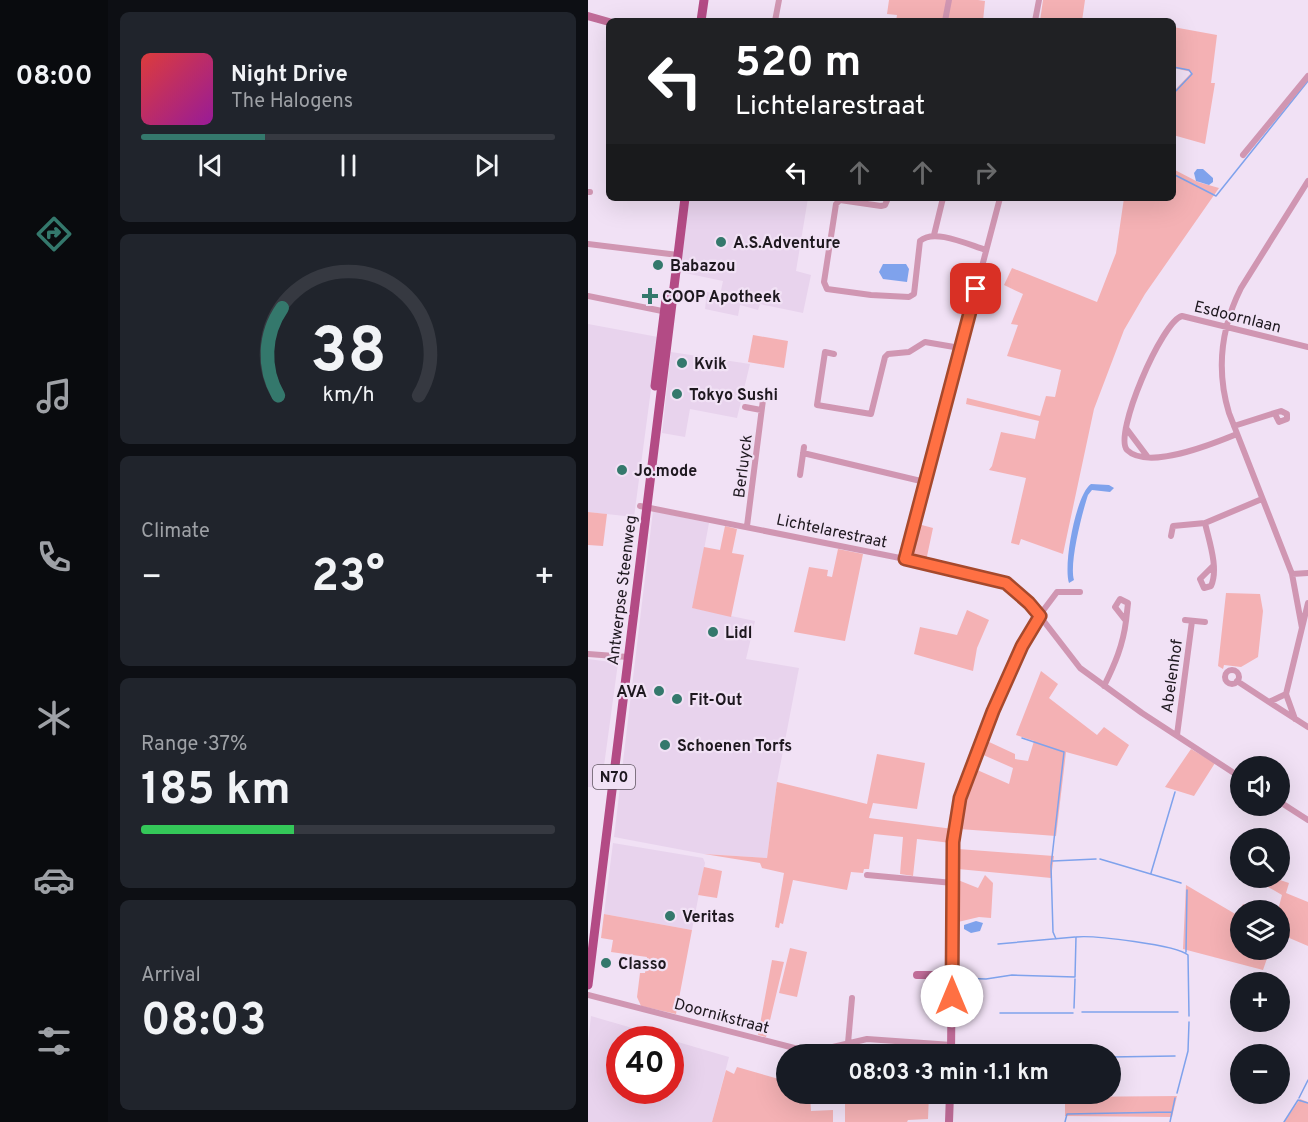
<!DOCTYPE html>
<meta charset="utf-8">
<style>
:root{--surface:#171b24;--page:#20242c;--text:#f1f3f6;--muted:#9ea1a6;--line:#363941;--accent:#34786c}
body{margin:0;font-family:Overpass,sans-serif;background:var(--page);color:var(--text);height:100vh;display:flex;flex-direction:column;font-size:22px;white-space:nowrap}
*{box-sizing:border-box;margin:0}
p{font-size:20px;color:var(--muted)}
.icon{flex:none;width:33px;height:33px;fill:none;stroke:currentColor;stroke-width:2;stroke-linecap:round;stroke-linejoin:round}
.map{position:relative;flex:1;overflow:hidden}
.side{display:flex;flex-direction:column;gap:12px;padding:12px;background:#0d0f14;width:480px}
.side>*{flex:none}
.banner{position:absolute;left:18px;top:18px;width:570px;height:183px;border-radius:9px;box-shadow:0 6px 24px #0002;background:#202124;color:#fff;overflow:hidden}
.controls{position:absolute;left:642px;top:756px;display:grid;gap:12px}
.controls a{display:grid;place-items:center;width:60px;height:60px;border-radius:50%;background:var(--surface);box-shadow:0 6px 24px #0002;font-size:30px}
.speed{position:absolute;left:18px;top:1026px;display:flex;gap:12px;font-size:30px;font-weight:700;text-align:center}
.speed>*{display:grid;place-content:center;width:78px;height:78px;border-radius:50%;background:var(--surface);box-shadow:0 6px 24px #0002;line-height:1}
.speed .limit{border:9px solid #d22;background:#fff;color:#111}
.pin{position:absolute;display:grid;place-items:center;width:51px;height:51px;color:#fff;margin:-26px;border-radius:12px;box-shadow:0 3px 9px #0006}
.me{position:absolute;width:66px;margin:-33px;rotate:0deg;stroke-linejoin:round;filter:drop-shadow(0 0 4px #0008)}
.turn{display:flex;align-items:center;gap:21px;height:126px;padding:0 30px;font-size:27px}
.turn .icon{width:78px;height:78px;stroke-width:2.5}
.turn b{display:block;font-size:42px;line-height:51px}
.lanes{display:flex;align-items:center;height:57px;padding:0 30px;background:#0003;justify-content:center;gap:30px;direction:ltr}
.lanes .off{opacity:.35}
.big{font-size:45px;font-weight:700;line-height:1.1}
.side .tile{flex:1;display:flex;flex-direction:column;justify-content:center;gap:9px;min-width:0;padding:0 21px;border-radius:9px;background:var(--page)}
.side .dial{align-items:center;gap:0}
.dial svg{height:156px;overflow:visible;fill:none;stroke:var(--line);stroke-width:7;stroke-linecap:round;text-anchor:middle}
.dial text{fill:var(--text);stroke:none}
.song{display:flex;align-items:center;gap:18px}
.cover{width:72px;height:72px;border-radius:9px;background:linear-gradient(135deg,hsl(0 70% 55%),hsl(300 70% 35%))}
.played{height:6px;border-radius:3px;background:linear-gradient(90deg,var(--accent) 30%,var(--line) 30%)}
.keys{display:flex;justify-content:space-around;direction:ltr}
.heat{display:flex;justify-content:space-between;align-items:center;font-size:33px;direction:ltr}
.charge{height:9px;border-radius:4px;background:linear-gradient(90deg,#34c759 37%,var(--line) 0)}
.trip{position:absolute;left:188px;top:1044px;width:345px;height:60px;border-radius:30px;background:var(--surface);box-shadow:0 6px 24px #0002;font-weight:700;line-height:60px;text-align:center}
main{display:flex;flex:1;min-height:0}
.dock{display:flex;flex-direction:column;width:108px;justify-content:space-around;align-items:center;background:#090b0e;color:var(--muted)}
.dock .icon{width:42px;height:42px}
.dock .selected{color:var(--accent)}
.dock b{font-size:27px;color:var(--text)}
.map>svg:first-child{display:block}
</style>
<main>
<nav class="dock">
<b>08:00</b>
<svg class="icon selected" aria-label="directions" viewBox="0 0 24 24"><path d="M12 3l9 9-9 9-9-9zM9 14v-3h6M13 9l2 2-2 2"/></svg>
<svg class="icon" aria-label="music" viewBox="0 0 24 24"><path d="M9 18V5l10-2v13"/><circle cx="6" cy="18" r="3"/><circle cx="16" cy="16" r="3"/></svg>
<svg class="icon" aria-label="phone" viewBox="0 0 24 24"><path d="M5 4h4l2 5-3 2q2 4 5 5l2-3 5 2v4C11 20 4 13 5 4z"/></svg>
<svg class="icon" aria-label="climate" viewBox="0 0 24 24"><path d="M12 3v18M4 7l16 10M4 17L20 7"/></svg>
<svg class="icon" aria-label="car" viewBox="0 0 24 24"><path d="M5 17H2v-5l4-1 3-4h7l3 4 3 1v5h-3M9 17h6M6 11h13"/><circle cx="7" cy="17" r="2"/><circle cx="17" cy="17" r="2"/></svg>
<svg class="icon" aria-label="filters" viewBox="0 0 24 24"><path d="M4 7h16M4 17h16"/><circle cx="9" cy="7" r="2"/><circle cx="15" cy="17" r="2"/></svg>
</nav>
<section class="side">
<div class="tile">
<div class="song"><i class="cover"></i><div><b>Night Drive</b><p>The Halogens</p></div></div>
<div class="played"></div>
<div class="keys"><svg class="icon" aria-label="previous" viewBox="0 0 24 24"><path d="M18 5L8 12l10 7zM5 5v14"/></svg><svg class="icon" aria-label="pause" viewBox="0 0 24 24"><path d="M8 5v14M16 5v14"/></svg><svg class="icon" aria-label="next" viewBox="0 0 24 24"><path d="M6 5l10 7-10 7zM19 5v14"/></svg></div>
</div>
<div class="tile dial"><svg viewBox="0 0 100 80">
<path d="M14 69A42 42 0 1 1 86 69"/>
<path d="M14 69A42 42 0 0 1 16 24" stroke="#34786c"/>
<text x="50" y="56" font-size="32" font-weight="700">38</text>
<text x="50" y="72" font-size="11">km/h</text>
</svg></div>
<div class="tile"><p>Climate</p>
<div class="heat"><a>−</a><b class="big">23°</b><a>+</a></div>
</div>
<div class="tile"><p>Range · 37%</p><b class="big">185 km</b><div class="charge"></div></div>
<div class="tile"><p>Arrival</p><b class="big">08:03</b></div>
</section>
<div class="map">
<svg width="720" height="1122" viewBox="0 0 720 1122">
<rect width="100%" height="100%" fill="#f1e1f5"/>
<path fill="#e8d3ed" d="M101,198H220L208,271L223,275L215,313L172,304L170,310L152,305L150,316L117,309L119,292L132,295L135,281L92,272Z
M0,324L70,337L46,517L0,512Z
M83,352L162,364L149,418L102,409L97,437L74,433Z
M65,511L121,523L105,608L167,621L158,659L211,668L189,782L179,858L116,854L26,837Z
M0,659L30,663L13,788L0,787Z
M25,843L115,858L117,863L104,930L16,914Z
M3,1016L82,1039L32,1040V1090H82L83,1040L141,1057L124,1122H0V1043Z"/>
<path fill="#f4b1b4" d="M301,0H390L397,1L395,21H308L309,15L299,14Z
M455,0H497L494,21H452Z
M585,27L629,35L623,83H627L617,144L585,135V92L604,72L585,68Z
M585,169L610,182L631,188L557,294L536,330L506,409L475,554L433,539L431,545L423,543L438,478L401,470L404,466L413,432L447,439L451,421L378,404L379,398L452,416L458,396L467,397L473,370L419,356L430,325L423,324L435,294L416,285L424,268L509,302L528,253L536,198H585Z
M165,335L200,341L196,368L160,362Z
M0,512L19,514L15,546L0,545Z
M330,524L345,528L338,561L322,554Z
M137,526L149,529L144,553L156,555L143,617L104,608L116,547L132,550Z
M250,549L275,554L257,641L206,632L221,567L240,570L239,576L244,577Z
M638,593L672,594L675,611L670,657L653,667L636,665L635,669L630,666Z
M379,610L401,620L389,648L385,671L326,654L332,627L369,635Z
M453,671L470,684L461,698L509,735L516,727L541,745L529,766L478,752L468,836L371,829L387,769L421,784L425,768L393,754L399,741L427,754V759L440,761L446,741L428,735Z
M603,749L627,763L606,796L577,787Z
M289,754L337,763L329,809L285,803L281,818L365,829L363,843L329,839L325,876L312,874L315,837L286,834L281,869H276L275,873L263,872L259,890L205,880L195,924L192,923L191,928L187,927L196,873L174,868L172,863L116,854L179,858L189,782L279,804Z
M370,849L466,856L463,878L370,869Z
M116,867L134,871L129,898L110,895Z
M397,875L405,883L403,918L391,917L370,922V880L390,888Z
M669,878H686L701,883L698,893L720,902V946L692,934L690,910L694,895L668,880Z
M598,885L649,915L655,904L666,910H652V950H682L675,970L595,949Z
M16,914L104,930L88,1014L53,1006L49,997L52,973H57L59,957L23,952L25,940L13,938Z
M202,948L219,952L209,997L191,993Z
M184,960L196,962L178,1037L170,1035Z
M149,1067L198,1081V1094H222L223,1111L245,1110V1122H124L138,1070L146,1074Z
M257,1094L320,1096L321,1094H359H341L340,1119L320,1120L319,1122H257Z
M589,1096L584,1117L477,1116V1097Z
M712,1099L720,1102V1122H696Z"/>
<path fill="#7fa2ec" d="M609,169H615L625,178V182L621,185L608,181L606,173Z
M295,264H318L321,269L319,282L295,279L291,272Z
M503,484L521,485L526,488L522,492L504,490L500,495C494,513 481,564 486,580L481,583C475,565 488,494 503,484Z
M388,921L395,923L392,931L383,933L376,929V925Z"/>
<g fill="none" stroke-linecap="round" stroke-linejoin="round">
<path stroke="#7fa2ec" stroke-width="1.5" d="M585,67L601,70L604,74L585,94
M585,174L628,196L720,81
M434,738L476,752L463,866L465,932L468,939
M512,859L593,883
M465,861L508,859
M563,873L587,792
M410,944L487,937
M598,952L599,890
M371,978L398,979L424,975L487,977L488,937C505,935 589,945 600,955L601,1016
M486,1008L487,979
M494,1012H590
M412,1013H485
M522,1057L587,1056
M589,1093L600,1051L601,1022
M711,1098L720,1080
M477,1122L479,1114L584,1112
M582,1122L587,1098
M696,1122L710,1100L720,1103"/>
<path stroke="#d096b2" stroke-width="6" d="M187,21L191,0
M357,21L361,0
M447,21L451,0
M655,155L720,76
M0,192H2
M300,198L297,205L293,206L252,200L248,204L236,282L239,289L283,295L321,297L326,294L332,241C346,228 381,245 398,250
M346,235L355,198
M0,244L90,255
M0,296L79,312
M246,354L237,352L229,405L283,414L297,357L300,354L321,352L337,342L372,348
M157,407L173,410
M646,426L693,411L699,414V419L691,422L687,414
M538,428L559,456
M649,434C627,443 560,471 539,450C525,435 574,321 594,316L720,347
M215,453L337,482
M212,475L216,447
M52,506L342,564L418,583L441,602L492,668L554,713L652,777
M617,523C621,541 631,569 623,586L616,588L612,579L625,566
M159,526L176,392L188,394
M583,536L585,526L617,523L674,499
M317,559L412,198
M704,574L720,573
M451,616L469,592H492
M597,620L617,622
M714,628L704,574L641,413C628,370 633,328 653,288L720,181
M0,654L40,657
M637 677a7 7 0 1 1 14 0a7 7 0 1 1-14 0Z
M649,681L681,702L698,694L720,603
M516,686C527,664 535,645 538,621L527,607L532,599L540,603L538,621
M698,694L707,719
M681,702L720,727
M589,735L604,621
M692,802L720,820
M279,875L365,883
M0,995L214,1050H232L279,1039L364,1045
M260,1043L264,998"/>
<path stroke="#c06c98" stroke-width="8" d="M0,16L21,22
M329,975H364
M363,1054L365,842L372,798L405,711L434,646L451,616
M361,1122L362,1094"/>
<path stroke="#b34b85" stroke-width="9" d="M113,21L116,0
M67,386L78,299
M0,985L97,198"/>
</g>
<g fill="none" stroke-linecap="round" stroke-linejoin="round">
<g stroke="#a6492c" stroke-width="15">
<path id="route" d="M364,996L365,842L372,798L405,711L434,646L452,616L441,603L418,583L317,559L388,289"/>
</g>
<use href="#route" stroke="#ff7043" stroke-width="10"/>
</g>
<g fill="#34786c" stroke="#f1e1f5" stroke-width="2">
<circle cx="133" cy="242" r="6"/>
<circle cx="70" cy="265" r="6"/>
<path d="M59 287h6v6h6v6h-6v6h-6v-6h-6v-6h6z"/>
<circle cx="94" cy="363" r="6"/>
<circle cx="89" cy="394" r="6"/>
<circle cx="34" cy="470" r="6"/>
<circle cx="125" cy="632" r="6"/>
<circle cx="71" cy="691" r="6"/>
<circle cx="89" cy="699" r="6"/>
<circle cx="77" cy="745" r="6"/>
<circle cx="82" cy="916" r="6"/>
<circle cx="18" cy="963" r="6"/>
</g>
<g text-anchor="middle" stroke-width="4.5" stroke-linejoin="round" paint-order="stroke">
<rect fill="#f1e1f5" stroke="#5d545f" stroke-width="1.5" x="5" y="765" width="42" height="24" rx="4.5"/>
<g font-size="15" font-weight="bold" fill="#1e181f">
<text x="26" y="782">N70</text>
</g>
<g font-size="16" font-weight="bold" fill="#1e181f" stroke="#f1e1f5" text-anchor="start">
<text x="145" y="248">A.S.Adventure</text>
<text x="82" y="271">Babazou</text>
<text x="74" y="302">COOP Apotheek</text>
<text x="106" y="369">Kvik</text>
<text x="101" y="400">Tokyo Sushi</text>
<text x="46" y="476">Jo.mode</text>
<text x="137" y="638">Lidl</text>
<text x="59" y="697" text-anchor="end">AVA</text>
<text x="101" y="705">Fit-Out</text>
<text x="89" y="751">Schoenen Torfs</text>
<text x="94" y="922">Veritas</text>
<text x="30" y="969">Classo</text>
</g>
<g font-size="16" fill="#1e181f" stroke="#f1e1f5">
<text transform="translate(650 316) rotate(14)" y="6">Esdoornlaan</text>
<text transform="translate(154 466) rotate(-83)" y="6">Berluyck</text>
<text transform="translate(244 530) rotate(12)" y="6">Lichtelarestraat</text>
<text transform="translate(33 590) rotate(-83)" y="6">Antwerpse Steenweg</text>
<text transform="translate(583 676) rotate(-82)" y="6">Abelenhof</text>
<text transform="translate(134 1015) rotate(15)" y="6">Doornikstraat</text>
</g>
</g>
</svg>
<div class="controls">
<a><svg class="icon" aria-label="sound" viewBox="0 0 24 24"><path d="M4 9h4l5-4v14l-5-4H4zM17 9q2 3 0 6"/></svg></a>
<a><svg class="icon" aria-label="search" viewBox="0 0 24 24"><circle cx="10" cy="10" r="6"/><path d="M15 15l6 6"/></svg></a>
<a><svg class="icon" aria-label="layers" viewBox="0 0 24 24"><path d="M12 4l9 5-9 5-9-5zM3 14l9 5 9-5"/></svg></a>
<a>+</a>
<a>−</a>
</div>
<div class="speed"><div class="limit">40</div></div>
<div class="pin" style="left:388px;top:289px;background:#d93025"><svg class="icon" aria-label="arrive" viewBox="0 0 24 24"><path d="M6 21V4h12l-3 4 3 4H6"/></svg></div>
<svg class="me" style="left:364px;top:996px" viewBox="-20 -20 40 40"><circle r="19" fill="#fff"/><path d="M0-13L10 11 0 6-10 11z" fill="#ff7043"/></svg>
<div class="trip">08:03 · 3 min · 1.1 km</div>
<div class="banner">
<div class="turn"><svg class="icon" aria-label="left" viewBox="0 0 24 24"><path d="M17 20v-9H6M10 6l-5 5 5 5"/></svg><div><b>520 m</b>Lichtelarestraat</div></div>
<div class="lanes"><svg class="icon" aria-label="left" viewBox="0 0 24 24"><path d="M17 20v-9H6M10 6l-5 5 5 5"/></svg><svg class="icon off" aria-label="ahead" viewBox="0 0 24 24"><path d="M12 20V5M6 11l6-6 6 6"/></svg><svg class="icon off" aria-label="ahead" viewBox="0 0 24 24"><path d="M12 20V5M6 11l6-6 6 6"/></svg><svg class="icon off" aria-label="right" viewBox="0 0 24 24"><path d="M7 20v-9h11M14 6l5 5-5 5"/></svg></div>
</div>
</div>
</main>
